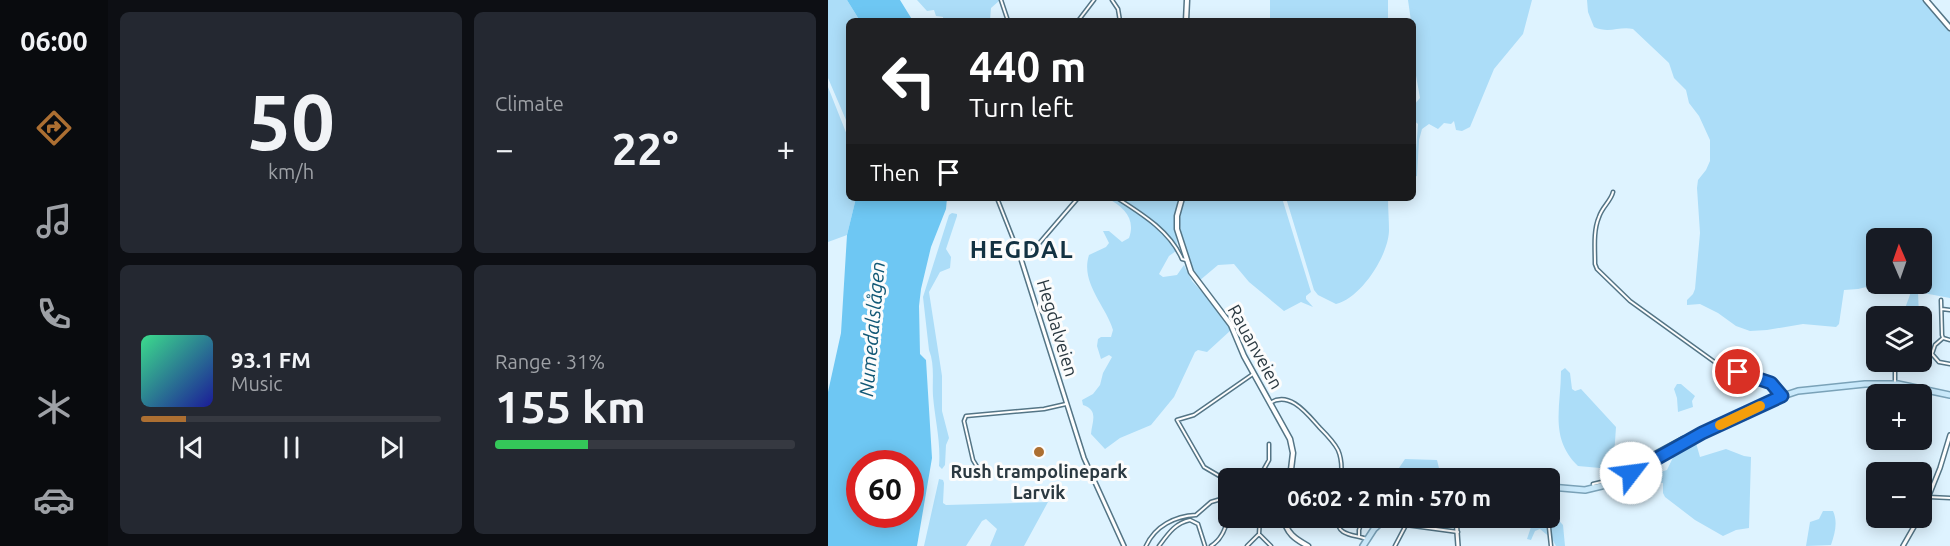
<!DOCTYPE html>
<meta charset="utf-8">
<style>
:root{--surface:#171b24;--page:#242831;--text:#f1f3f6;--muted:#9ea1a6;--line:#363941;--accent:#ac6f32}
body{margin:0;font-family:Ubuntu,sans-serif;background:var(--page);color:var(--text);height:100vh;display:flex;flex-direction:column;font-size:22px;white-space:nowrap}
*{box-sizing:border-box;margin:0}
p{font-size:20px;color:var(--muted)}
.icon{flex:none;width:33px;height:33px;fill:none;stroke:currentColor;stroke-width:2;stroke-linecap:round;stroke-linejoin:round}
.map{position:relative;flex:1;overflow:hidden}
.drawer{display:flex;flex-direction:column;gap:12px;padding:12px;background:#0d0f14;width:720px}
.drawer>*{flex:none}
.guide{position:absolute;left:18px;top:18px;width:570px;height:183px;border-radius:9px;box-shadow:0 3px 15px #0003;background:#202124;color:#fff;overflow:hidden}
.needle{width:39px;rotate:358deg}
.tools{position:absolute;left:1038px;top:228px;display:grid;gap:12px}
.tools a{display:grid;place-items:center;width:66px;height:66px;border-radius:9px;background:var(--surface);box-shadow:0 3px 15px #0003;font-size:30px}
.speed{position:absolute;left:18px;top:450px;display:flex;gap:12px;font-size:30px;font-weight:700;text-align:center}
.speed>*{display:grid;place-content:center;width:78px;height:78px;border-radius:50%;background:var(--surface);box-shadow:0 3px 15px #0003;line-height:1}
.speed .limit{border:9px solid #d22;background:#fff;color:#111}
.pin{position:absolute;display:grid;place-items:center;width:51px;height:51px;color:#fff;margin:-26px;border:3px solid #fff;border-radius:50%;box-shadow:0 2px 6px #0007}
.me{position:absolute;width:66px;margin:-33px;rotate:60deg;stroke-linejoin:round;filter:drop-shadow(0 0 4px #0008)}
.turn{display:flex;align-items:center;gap:21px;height:126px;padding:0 24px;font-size:27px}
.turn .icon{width:78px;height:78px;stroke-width:2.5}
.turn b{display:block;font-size:42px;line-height:51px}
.then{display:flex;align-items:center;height:57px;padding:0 24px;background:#0003;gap:12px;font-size:22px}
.big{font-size:45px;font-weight:700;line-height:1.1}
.drawer .widget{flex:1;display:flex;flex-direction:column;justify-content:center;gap:9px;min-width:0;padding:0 21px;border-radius:9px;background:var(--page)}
.drawer .dial{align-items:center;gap:0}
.dial b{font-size:78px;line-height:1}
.song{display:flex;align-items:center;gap:18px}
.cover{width:72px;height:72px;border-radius:9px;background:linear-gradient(135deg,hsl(150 70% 55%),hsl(240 70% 35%))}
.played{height:6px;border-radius:3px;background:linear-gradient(90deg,var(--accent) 15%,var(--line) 15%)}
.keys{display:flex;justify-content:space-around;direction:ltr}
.heat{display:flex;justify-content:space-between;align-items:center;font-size:33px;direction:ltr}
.charge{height:9px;border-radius:4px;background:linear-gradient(90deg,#34c759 31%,var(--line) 0)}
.drawer .tiles{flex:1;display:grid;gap:12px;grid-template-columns:repeat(2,1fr)}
.trip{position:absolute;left:390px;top:468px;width:342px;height:60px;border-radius:9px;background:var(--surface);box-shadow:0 3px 15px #0003;font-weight:700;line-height:60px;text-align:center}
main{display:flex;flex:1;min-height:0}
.tab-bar{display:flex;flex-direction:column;width:108px;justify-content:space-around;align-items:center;background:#090b0e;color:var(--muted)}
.tab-bar .icon{width:42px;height:42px}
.tab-bar .selected{color:var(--accent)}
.tab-bar b{font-size:27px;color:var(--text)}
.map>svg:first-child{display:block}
</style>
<main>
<nav class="tab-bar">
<b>06:00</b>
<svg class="icon selected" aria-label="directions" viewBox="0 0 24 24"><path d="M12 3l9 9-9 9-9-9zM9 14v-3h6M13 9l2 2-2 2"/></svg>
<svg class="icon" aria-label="music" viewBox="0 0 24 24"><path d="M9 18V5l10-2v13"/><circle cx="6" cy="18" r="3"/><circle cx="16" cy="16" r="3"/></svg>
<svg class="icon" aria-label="phone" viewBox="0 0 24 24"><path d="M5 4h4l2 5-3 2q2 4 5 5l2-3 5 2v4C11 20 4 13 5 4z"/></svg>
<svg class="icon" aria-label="climate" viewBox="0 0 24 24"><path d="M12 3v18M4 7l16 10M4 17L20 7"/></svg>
<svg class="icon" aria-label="car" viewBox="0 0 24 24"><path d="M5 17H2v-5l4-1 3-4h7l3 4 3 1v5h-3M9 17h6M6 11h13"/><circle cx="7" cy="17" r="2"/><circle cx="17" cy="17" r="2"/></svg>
</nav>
<section class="drawer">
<div class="tiles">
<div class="widget dial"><b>50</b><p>km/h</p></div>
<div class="widget"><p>Climate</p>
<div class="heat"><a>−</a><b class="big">22°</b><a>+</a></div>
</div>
<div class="widget">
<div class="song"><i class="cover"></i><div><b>93.1 FM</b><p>Music</p></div></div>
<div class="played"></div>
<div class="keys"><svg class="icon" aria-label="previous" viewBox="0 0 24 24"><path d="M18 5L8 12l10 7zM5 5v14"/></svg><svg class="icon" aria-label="pause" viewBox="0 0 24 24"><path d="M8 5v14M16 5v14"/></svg><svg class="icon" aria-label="next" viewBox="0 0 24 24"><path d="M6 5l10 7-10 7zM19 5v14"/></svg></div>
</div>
<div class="widget"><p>Range · 31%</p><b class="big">155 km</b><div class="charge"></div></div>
</div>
</section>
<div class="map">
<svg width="1122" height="546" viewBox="0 0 1122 546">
<rect width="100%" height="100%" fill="#def3ff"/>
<path fill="#acddf8" d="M0,0H19L32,21H21V127L0,78Z
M89,0H171V1L163,8L162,21H115V17L108,16L106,10L99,11Z
M442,0H560V21H442Z
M580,0H704L695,34L666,69L642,127L634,131L628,130L626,121L623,124L616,123L610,129L601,124L594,129L591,140L589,176L586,177L590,124L585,120V106L592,98L587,70L585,21H583Z
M759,0H1095L1122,32V298L1090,292L1091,316H1077C1075,305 1086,294 1082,284H1094V238H1048V284H1051L1030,289L1016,290L1011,324L1008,327L975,324L939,330L922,331L908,326L890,313L872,304L859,305V300L865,294L867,289L872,233L869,188L870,180L878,170L882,161V140L871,116L861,103L858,90L846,78L841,63L805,29C791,26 781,34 766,27L760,12Z
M0,87L21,140V198H28L19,235L0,242Z
M279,198H351L346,219L349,243L348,251L341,256L331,274L335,277L349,275L356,265L364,281L385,304L403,330L379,352L370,350L367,352L346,397L323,425L292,438L277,449L263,434C264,422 271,410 255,405L254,400L265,394L272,385L275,373L284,357L281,355L273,359L269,346L270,339L273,337H283L285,330C278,306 252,283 261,255L278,247L281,243L275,231H281L294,242L301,238C308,219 296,207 279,198Z
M357,198H454L483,292L478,296V299L485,307L473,302L456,311L421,282L406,264L390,265L371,281C356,257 345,225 357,198Z
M458,198H560C560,209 561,220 561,231C560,256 533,298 508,304L490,295L486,290Z
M124,213L129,214V216L118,249L123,257L122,268L112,272L101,292L114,376V411L121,438L118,445L117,465L114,469L111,466C113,442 107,420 105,396C104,381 107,365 101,350L95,297L121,215Z
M737,368L742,373L744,389L747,391L753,389L788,427L786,457L772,468L750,466C721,438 733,407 733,371Z
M849,384H853L867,396L864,401L865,407L850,412L849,398L846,389Z
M865,442L868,443L872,457L898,449L916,456L923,457L921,528L908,530L895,536L867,520L837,497L835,493V483L828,481L826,476L829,473L839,470L848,451Z
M577,459L609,460L612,472L623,478H574L571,468Z
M111,479L115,480L116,483L115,503L118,505L220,502L196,546H162L169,529L158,519L154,521L138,546H96Z
M722,511L735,525L737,546H728L724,539L712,529L707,531L703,540L699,539L706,518H722Z
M995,511H1005C1010,522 1007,533 1003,545L978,546L982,522L991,519Z"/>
<path fill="#6ec7f3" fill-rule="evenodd" d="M19,0H72L85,21H32Z
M28,198H119L118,209L103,247L93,289L91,306L92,354L98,360L104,458L89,546H0V392L13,333L19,235ZM32,464H82V514H32Z"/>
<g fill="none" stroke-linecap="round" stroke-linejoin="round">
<g stroke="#547586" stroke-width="5">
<path id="minor" d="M173,0L180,21
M284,0L290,9L292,21
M250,21L266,0
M785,192C783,201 774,207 771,217C765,231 767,249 767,264L769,269L802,301L888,363L943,383L954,396
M169,198L193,259L202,254L250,198
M289,198C314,214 342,231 354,259L358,260
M1113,300L1114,335L1115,338L1122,340
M1114,309L1122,310
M1115,338L1107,345L1104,354L1111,362L1122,364
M1067,362V382
M442,403C462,390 480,415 492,428C499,435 506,442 510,450C514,459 514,469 513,478
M151,470L145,460L136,421L138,416L216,409L238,404
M431,478L441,460V444
M400,481L376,467L349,420L366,415L425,374
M766,488L765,484L782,480L801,467L855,438L858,442
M1101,497L1122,498
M509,518C509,537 526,534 539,539
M720,518L723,546
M431,534L443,546
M531,536V530L535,518
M318,546C327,526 347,516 368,515L383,502L393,499L400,492
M331,546C340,534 347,523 362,520L370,524L377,546
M383,546C393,540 398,528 400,517
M419,546L431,534L432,518
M567,546L578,525L630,532"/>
</g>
<g stroke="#547586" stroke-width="6">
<path id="tertiary" d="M193,259L256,458L296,546
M1094,513L1112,468L1122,435
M628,518L630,546
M1075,546L1091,518"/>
</g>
<g stroke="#547586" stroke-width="7">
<path id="secondary" d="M1098,0L1122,28
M358,21L359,0
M354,198L349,216V229L363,272L403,325L416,356L462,439L465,453L462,478
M456,518C458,533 467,539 480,546"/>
</g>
<g stroke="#7aa2b8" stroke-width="8">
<path id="primary" d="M722,487L757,490L782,484L874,433L949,398L970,391L1037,384H1070L1122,395
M535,546L546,529L558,518"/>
</g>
<use href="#minor" stroke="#fff" stroke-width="2"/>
<use href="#tertiary" stroke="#fff" stroke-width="3"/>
<use href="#secondary" stroke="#fff" stroke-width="4"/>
<use href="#primary" stroke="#c9e9fb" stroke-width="5"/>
</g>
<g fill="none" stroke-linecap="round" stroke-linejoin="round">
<g stroke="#114b97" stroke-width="15">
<path id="route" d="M803,473L874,433L954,396L943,383L910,372"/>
</g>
<use href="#route" stroke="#1a73e8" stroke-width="10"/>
<path stroke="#f59e0b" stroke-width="10" d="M892,425L932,406"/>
</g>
<circle fill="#ac6f32" stroke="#fcfcfc" stroke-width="2" cx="211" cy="452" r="6"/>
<g text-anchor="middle" stroke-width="6" stroke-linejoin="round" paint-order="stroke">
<g font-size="18" fill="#2b3941" stroke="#fcfcfc">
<text transform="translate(229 328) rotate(73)" y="6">Hegdalveien</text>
<text transform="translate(427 347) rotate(61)" y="6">Rauanveien</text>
</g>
<g font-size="18" font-weight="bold" fill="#2b3941" stroke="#fcfcfc">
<text x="211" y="478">Rush trampolinepark<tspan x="211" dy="21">Larvik</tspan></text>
</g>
<g font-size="20" font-style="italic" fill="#115876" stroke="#fcfcfc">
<text transform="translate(44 329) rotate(-85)" y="7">Numedalslågen</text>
</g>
<g font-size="24" font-weight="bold" letter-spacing="1.5" fill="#133242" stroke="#fcfcfc">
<text x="194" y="258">HEGDAL</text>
</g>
</g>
</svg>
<div class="tools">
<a><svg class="needle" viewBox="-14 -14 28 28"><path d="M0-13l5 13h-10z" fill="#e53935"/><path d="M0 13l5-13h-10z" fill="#9ea1a6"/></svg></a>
<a><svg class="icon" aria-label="layers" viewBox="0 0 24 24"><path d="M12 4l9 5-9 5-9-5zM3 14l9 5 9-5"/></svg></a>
<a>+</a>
<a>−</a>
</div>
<div class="speed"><div class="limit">60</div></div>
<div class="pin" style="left:910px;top:372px;background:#d93025"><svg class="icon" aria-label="arrive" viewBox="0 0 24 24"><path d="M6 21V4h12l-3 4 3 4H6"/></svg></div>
<svg class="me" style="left:803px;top:473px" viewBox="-20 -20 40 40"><circle r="19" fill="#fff"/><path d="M0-13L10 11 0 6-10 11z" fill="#1a73e8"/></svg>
<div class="trip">06:02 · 2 min · 570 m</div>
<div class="guide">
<div class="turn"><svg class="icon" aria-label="left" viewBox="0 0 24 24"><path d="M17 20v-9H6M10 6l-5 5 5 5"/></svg><div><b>440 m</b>Turn left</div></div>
<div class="then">Then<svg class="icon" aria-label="arrive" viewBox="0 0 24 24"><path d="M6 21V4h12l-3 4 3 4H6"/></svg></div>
</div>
</div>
</main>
